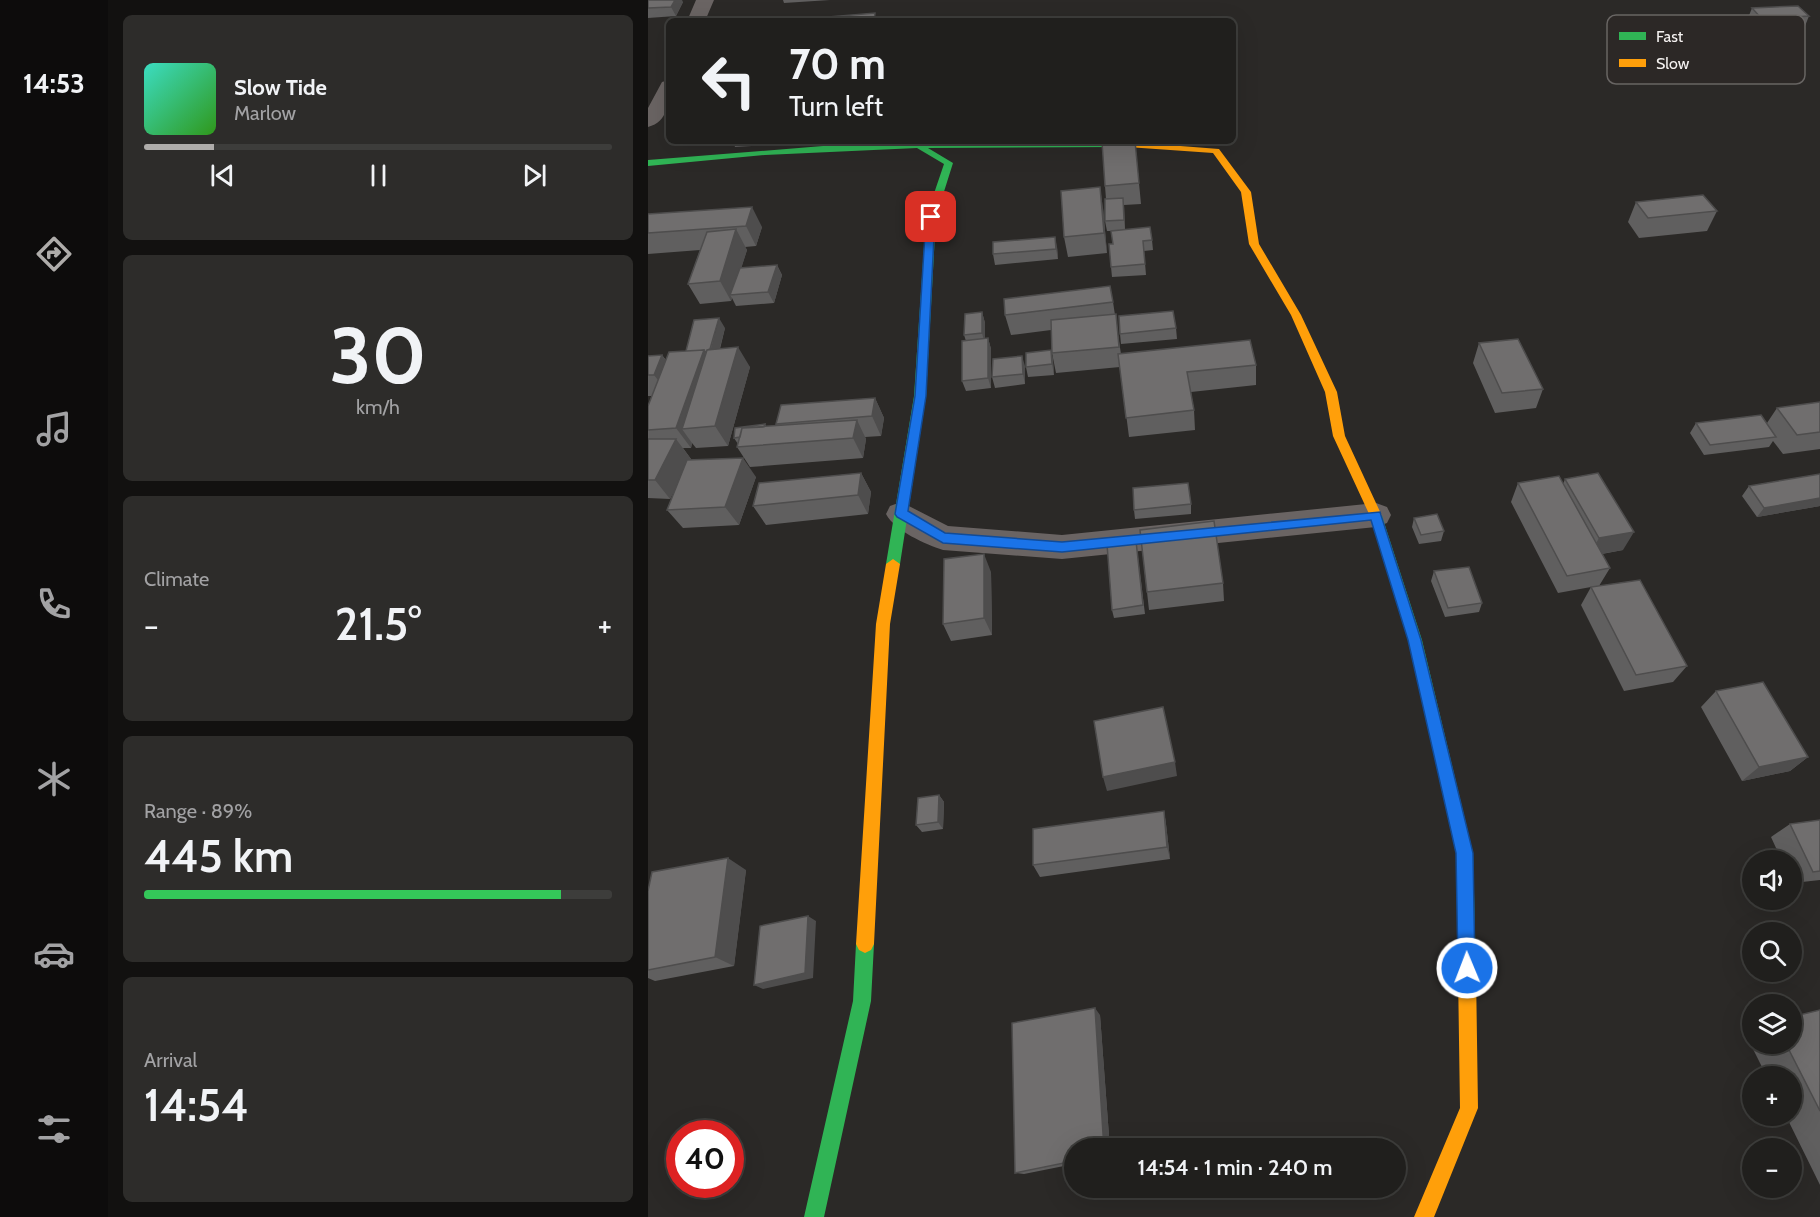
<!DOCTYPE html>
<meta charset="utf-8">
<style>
:root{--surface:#201f1d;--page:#2d2c2a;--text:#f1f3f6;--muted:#a2a2a4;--line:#3d3d3b;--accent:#aeacaa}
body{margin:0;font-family:Cabin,sans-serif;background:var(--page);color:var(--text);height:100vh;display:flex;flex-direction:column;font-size:22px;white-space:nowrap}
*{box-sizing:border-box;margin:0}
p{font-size:20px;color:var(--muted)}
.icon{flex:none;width:33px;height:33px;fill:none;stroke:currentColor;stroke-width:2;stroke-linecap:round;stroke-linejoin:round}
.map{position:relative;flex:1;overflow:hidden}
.panel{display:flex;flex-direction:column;gap:15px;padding:15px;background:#121110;width:540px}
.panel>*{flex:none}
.hud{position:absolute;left:18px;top:18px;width:570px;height:126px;border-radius:9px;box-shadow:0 6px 24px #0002,0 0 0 2px var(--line);background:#201f1d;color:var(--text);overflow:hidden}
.tools{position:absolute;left:1094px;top:850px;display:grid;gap:12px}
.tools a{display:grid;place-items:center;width:60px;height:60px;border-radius:50%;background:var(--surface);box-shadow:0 6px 24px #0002,0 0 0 2px var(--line);font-size:30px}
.speed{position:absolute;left:18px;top:1120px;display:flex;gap:12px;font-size:30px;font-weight:700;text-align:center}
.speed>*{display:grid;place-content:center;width:78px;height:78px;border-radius:50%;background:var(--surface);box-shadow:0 6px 24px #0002,0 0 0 2px var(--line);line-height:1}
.speed .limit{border:9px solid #d22;background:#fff;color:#111}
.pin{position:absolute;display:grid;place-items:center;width:51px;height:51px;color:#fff;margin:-26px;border-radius:12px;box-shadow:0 3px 9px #0006}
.me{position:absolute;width:66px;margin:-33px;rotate:359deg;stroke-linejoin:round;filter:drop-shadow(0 0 4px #0008)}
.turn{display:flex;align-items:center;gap:21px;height:126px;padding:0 24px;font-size:27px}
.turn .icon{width:78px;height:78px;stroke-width:2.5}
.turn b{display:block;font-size:42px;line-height:51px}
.big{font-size:45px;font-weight:600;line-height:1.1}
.panel .tile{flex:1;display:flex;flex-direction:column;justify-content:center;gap:9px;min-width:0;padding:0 21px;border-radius:9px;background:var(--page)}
.panel .dial{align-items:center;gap:0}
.dial b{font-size:78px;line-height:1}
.song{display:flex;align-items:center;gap:18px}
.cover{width:72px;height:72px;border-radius:9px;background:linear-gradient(135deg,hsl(170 70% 55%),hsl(110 70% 35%))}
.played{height:6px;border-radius:3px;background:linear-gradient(90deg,var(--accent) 15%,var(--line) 15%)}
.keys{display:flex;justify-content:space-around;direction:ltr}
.heat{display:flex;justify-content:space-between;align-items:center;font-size:33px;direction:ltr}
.charge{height:9px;border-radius:4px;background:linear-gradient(90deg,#34c759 89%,var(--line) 0)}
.trip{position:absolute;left:416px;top:1138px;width:342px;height:60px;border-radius:30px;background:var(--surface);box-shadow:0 6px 24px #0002,0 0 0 2px var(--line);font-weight:600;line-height:60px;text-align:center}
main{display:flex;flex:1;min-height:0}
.tab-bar{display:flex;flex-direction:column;width:108px;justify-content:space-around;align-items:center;background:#0d0c0c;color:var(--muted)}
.tab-bar .icon{width:42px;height:42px}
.tab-bar .active{color:var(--accent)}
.tab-bar b{font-size:27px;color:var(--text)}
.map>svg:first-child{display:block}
</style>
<main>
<nav class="tab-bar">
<b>14:53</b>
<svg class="icon active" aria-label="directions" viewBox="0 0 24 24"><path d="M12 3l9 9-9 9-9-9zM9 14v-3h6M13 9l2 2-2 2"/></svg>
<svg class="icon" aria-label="music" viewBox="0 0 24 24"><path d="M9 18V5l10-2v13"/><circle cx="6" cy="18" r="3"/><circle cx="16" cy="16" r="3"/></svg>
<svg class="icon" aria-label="phone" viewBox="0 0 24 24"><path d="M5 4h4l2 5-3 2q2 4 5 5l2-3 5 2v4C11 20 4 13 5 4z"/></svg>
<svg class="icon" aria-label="climate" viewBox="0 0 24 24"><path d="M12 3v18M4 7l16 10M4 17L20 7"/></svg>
<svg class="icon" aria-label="car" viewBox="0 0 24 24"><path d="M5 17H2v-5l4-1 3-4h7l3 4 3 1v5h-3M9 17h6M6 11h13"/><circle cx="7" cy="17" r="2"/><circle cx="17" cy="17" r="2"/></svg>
<svg class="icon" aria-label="filters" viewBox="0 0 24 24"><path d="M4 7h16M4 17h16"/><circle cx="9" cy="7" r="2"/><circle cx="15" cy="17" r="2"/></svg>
</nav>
<section class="panel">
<div class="tile">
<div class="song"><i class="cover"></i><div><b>Slow Tide</b><p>Marlow</p></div></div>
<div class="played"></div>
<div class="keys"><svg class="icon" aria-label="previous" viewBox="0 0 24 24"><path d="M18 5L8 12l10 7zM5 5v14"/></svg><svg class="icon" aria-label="pause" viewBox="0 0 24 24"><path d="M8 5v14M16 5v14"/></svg><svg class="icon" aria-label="next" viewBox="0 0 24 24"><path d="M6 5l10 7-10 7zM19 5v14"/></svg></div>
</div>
<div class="tile dial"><b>30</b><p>km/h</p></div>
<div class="tile"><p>Climate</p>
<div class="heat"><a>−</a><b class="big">21.5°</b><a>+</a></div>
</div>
<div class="tile"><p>Range · 89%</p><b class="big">445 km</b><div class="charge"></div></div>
<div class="tile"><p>Arrival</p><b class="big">14:54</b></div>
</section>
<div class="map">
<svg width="1172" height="1217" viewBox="0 0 1172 1217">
<rect width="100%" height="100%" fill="#2b2927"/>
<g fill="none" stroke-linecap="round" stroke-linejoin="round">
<path fill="#6a6463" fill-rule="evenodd" d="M48,0H66L57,21H39Z
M21,80C21,98 22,122 0,127V108L14,82Z
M253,502L300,526L414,535L728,503L739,507L743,515L739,523L728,527L414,559L295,550C277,544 247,531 238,514L242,506Z"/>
<path fill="#30b455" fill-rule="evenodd" d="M351,141H468L472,144L468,147L280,148L305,163L288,217L278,396L252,564L245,569L238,564L266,396L278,217L296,164L269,148L117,155L0,166V160L175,146Z
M728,511L734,516L774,640L825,853L828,972L825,978L819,981L813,978L810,972L809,853L760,640L722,516Z
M217,935L223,938L226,944L223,1001L176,1217H156L205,1001L208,944L211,938Z"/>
<path fill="#ff9f0a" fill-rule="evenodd" d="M468,141L571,149L603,192L611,244L653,315L689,392L697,436L734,516L732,519H724L722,516L685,436L677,392L643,315L601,244L593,192L565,153L465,146V142Z
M245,559L252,564L242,624L226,944L223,950L217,953L211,950L208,944L228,624L238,564Z
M819,963L825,966L828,972L830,1108L786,1217H766L812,1108L810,972L813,966Z"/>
</g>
<path fill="#605f5f" d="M0,0L35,2L28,16L0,18Z
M135,0H182L136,3Z
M1104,8L1161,16L1157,26L1110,28L1100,18Z
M85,141H138L137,144L87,147Z
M487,141L493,204L476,205L477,229L504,240L505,250L496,251L498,275L464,277L463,267L465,244L463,231H459L457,221L458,199L457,186Z
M988,202L1069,211L1059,231L991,238L980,222Z
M455,208L459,253L420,257L416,237Z
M0,214L114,227L108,246L97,247L99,250L93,268L129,265L134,275L126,303L88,306L84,298L83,301L52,304L40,284L52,250L0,254Z
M409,247L410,259L347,265L345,254Z
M465,302L473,354L608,365V385L543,392L546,410L547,430L481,437L472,367L408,373L404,353L403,330L363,335L357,315Z
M334,312L337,323V339L340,338L343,349V388L318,391L314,381L318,341L316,335Z
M77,328L72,349L102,367L80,446L48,448L44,443L43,448H35L43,459L42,460L108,477L91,525L35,528L19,510L27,489L22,499L0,498V406L4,396H0V356L14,355L18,360L38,351Z
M528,328L529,339L473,344L472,334Z
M831,343L895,389L888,408L847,413L825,363Z
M403,350L405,361L406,375L380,377L378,367Z
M377,366V384L347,388L344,377Z
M227,398L236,418L233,436L217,437L218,439L215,458L102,467L89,447L90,444L86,438L117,424L118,426H129L128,424Z
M1172,402V449L1135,454L1125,441L1121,447L1056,455L1042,433L1048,423H1119L1129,408Z
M213,473L223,492L220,514L118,525L105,506Z
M1172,474V506L1109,517L1094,496L1101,486Z
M917,479L975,550L954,554L962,568L951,586L1039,666L1025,682L976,691L933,605L943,587L910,593L863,502L870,483L915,484Z
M543,504V514L487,519L486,510Z
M766,518L796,531L793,541L771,544L764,527Z
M488,541L497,614L466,618L464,610Z
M786,571L834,603L831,612L797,617L783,581Z
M343,572L344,635L303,641L295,624Z
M575,583L576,601L501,610L499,592Z
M1068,691L1160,757L1142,771L1094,781L1053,707Z
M291,795L296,802L295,829L274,832L268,825Z
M516,811L518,824L522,859L392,877L385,865Z
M1172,820V880L1145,883L1143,879V861H1134L1123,837L1142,824Z
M98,870L86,966L7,981L0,978V891Z
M1172,1010V1185L1138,1116H1143V1077H1119L1096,1031L1104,1029V1044H1143Z
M452,1015L462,1149H426V1164L376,1174L367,1173Z"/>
<path fill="#4e4d4d" d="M27,0H34L35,2L28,16L23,7Z
M452,187L455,208L459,253L456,233Z
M104,207L114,227L108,246L98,226Z
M88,229L99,250L85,295H82L84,298L83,301L72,281Z
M407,237L409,247L410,259L408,249Z
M129,265L134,275L126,303L120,292Z
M334,312L337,323V344L334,333Z
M71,318L77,328L67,366L61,356Z
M340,338L343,349V388L340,378Z
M90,347L102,367L80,446L67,426Z
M56,350L69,370L34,429L44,443L43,448L28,428Z
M403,350L405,361L406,375L404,364Z
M14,355L28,375L21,394L6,375Z
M374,356L377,366V384L375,374Z
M227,398L236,418L233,436L224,416Z
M209,420L218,439L215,458L205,438Z
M28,439L43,459L22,499L7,480Z
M95,458L108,477L91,525L77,507Z
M213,473L223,492L220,514L210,495Z
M1172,498V506L1109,517L1116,508Z
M986,532L975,550L941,556L951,538Z
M336,554L343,572L344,635L336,618Z
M1160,757L1142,771L1094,781L1111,767Z
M527,762L529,776L459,791L455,777Z
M291,795L296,802L295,829L290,822Z
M516,811L518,824L522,859L519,847Z
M80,858L98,870L86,966L67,957Z
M160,916L168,921L165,978L115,989L106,985Z
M447,1008L452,1015L462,1149H456Z"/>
<path fill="#706e6e" stroke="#4e4d4d" stroke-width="1.5" d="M0,0H27L23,7L0,8Z
M1150,6L1161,16L1114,19L1104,8Z
M227,13L226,21H169V18Z
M462,141H487L491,183L457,186L454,142Z
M452,187L456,233L416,237L413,191Z
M1055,195L1069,211L1000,218L988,202Z
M475,198L476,220L457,221V199Z
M104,207L98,226L0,233V214Z
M502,227L504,240L495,241L497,264L463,267L461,244H465L463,231Z
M88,229L72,281L40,284L59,232Z
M407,237L408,249L345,254V242Z
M129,265L120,292L82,295L92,268Z
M462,286L465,302L357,315L356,299Z
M525,311L528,328L472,334L471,316Z
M334,312V333L316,335L317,314Z
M468,314L471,347L404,353L403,320Z
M71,318L62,349L59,350L58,353L56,350L38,351L46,320Z
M340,338V378L314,381V341Z
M870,339L895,389L854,393L831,343Z
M602,340L608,365L539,372L546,410L478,418L470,354Z
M90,347L67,426L34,429L59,350Z
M56,350L28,428L0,430V406L21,352Z
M403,350L404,364L378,367V353Z
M14,355L6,375H0V356Z
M374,356L375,374L344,377L345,359Z
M227,398L224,416L128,424L133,405Z
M1172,402V432L1149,435L1129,408Z
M1113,415L1128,437L1062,445L1048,423Z
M209,420L205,438L89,447L94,428Z
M117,424L116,427L94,428L92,437L86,438L87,428Z
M0,439H28L7,480H0Z
M95,458L77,507L19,510L39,460Z
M213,473L210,495L105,506L111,483Z
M950,473L986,532L951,538L917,479Z
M1172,474V498L1116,508L1101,486Z
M911,476L962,568L919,576L870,483Z
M540,483L543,504L486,510L485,488Z
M789,514L796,531L773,535L766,518Z
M566,521L575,583L499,592L492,530Z
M488,541L495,605L464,610L459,544Z
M336,554V618L295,624L296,559Z
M821,567L834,603L800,608L786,571Z
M992,580L1039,666L988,675L943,587Z
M1115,682L1160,757L1111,767L1068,691Z
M515,707L527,762L455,777L446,721Z
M291,795L290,822L268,825L270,798Z
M516,811L519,847L385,865V829Z
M1172,820V871L1165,872L1142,824Z
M80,858L67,957L0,970V891L4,872Z
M160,916L157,973L106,985L112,926Z
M447,1008L456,1149H426V1161L367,1173L364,1023Z
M1172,1010V1111L1138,1044H1143V1017Z"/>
<path fill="#1a73e8" stroke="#114b97" stroke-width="1.5" d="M283,214L287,217L278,396L260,511L297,533L414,542L732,512L773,640L825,853L827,968L825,975L819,977L812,975L810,968L808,853L760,640L723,520L414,552L295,543L249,517L247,514L267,396L278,217Z"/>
<rect x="959" y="15" width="198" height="69" rx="9" fill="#2c2826" stroke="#686563" stroke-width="1.5"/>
<rect x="971" y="32" width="27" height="8" fill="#30b455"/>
<rect x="971" y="59" width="27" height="8" fill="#ff9f0a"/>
<g font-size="16" fill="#f5f2f1">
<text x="1008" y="42">Fast</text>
<text x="1008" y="69">Slow</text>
</g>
</svg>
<div class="tools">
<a><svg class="icon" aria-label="sound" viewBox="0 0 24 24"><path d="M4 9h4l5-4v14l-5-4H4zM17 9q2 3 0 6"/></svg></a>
<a><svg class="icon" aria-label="search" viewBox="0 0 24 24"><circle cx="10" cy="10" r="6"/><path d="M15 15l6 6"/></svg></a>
<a><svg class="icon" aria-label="layers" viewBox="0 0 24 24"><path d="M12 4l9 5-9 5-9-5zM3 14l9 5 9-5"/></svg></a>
<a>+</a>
<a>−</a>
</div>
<div class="speed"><div class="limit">40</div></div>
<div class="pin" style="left:283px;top:217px;background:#d93025"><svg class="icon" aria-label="arrive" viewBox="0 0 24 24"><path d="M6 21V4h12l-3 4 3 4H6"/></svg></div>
<svg class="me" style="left:819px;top:968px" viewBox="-20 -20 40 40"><circle r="17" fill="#1a73e8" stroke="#fff" stroke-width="3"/><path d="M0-11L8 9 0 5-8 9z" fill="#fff"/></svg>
<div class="trip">14:54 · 1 min · 240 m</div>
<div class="hud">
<div class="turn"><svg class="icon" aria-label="left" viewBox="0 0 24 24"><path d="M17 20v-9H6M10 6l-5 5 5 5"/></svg><div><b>70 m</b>Turn left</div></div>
</div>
</div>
</main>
